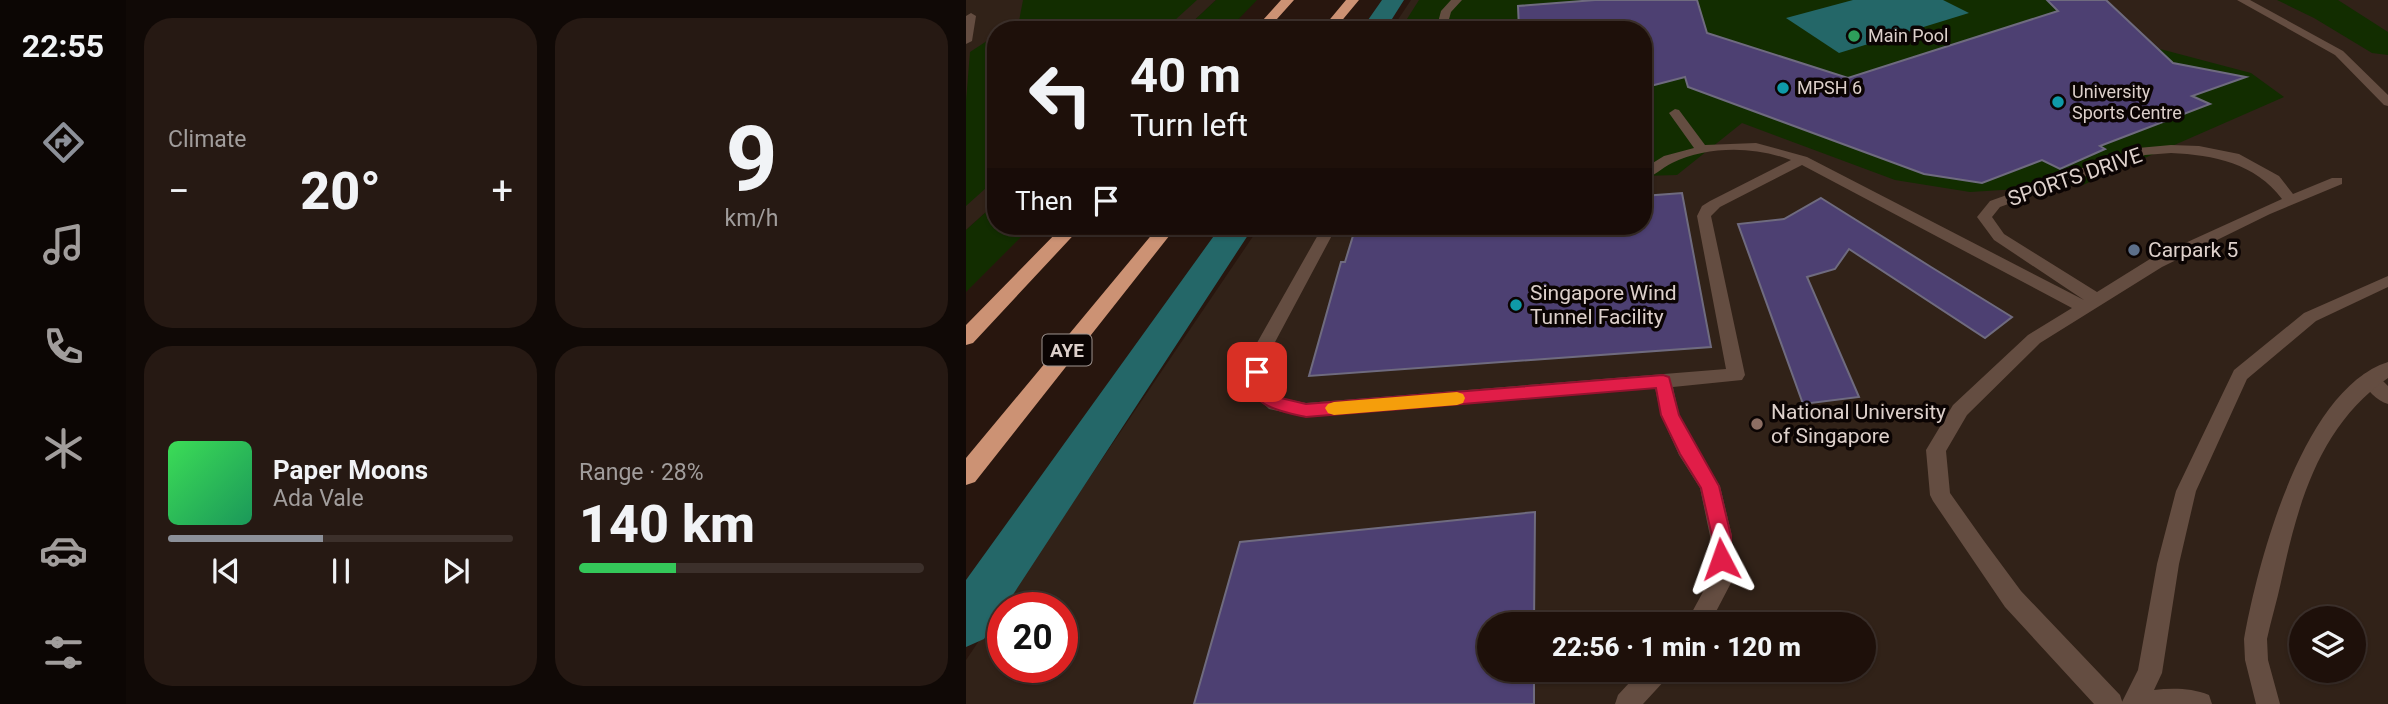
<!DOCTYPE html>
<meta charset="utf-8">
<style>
:root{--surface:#1e100a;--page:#261913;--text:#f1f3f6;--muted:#a19d9c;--line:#3c302b;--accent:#8c9099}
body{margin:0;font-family:Roboto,sans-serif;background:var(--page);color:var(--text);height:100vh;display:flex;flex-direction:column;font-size:26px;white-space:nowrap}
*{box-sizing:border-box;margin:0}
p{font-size:23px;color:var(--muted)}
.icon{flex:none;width:38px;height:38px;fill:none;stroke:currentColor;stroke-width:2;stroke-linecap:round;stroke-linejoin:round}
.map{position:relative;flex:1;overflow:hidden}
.sheet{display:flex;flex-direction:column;gap:18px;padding:18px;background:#100906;width:840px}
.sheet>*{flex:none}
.banner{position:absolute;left:21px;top:21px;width:665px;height:214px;border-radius:28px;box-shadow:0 2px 5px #0004,0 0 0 2px var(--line);background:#1e100a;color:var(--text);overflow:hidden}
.controls{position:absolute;left:1323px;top:606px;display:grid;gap:14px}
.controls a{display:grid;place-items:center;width:77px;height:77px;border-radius:50%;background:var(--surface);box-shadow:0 2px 5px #0004,0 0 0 2px var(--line);font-size:35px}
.speed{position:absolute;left:21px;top:592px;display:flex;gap:14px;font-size:35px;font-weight:700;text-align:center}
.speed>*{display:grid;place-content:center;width:91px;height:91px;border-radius:50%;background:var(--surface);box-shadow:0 2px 5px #0004,0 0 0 2px var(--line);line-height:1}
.speed .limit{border:10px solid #d22;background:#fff;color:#111}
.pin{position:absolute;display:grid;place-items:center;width:60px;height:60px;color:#fff;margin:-30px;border-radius:14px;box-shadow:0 4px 10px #0006}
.me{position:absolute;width:77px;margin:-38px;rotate:356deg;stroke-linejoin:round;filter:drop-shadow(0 0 5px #0008)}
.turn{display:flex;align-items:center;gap:24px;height:147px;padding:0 28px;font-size:32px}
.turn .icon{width:91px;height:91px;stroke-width:2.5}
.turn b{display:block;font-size:49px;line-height:60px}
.then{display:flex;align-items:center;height:66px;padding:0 28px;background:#0003;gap:14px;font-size:26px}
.big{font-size:52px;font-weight:800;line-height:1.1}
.sheet .card{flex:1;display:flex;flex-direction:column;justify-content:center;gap:10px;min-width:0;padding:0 24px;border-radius:28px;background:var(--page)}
.sheet .dial{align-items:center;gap:0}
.dial b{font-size:91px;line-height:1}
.song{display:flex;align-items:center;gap:21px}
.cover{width:84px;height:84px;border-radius:10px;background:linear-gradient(135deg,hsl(130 70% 55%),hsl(150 70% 35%))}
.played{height:7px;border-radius:4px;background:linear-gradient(90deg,var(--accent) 45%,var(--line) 45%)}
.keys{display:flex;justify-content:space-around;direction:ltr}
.heat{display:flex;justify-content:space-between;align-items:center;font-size:38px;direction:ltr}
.charge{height:10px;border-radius:5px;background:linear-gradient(90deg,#34c759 28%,var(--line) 0)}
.sheet .tiles{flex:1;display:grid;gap:18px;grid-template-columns:repeat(2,1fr)}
.trip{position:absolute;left:511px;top:612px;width:399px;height:70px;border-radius:35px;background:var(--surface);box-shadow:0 2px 5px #0004,0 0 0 2px var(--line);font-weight:800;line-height:70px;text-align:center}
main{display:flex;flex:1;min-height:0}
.menu{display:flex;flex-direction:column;width:126px;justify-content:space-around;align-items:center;background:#0c0604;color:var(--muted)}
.menu .icon{width:49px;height:49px}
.menu .active{color:var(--accent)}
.menu b{font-size:32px;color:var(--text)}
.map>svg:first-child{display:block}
</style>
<main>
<nav class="menu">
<b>22:55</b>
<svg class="icon active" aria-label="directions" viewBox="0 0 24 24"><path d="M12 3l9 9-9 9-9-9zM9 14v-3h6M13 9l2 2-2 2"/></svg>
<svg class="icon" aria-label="music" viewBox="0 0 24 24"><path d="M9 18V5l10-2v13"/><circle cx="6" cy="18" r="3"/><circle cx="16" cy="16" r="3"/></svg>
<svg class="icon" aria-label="phone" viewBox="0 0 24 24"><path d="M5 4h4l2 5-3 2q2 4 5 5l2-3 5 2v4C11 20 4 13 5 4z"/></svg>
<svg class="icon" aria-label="climate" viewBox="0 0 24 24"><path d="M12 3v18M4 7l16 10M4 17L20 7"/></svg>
<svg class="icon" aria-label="car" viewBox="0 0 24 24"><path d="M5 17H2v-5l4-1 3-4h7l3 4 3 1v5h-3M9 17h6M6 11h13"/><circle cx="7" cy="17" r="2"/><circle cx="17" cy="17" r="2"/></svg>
<svg class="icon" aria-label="filters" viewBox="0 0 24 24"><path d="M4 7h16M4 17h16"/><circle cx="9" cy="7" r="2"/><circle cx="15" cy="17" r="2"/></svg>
</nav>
<section class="sheet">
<div class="tiles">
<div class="card"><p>Climate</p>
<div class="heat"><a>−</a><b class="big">20°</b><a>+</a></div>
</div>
<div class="card dial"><b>9</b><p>km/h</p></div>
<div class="card">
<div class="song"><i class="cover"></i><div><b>Paper Moons</b><p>Ada Vale</p></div></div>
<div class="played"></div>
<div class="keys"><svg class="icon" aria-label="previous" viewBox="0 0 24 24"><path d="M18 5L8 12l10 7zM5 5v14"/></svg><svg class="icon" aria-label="pause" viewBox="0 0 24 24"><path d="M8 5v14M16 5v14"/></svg><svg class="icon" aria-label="next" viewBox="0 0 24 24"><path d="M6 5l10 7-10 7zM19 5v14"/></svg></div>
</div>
<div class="card"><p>Range · 28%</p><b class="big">140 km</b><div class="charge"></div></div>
</div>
</section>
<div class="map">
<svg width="1422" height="704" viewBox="0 0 1422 704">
<rect width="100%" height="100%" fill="#28160e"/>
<path fill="#312218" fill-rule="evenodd" d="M0,0H250L218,30H30V203L0,230Z
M445,0H1422V704H0V660L294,226H677V30H425ZM37,607H96V667H37ZM1335,618H1388V670H1335ZM523,625H898V670H523Z"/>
<path fill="#122d00" d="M57,0H231L198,30H38L53,21Z
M250,0H291L262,30H218Z
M453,0H1081L1107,26L1285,73L1318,97L1117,185L1004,192L929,180L776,123L711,175L677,176V30H434Z
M1311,0H1372L1422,32V55L1406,53L1348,18Z
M30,35V179L0,206V101L4,52Z
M30,203V226H66L0,292V230Z"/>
<path fill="#246768" d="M887,0H977L1003,13L873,53L820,18Z"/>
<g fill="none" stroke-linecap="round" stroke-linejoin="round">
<path fill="#246768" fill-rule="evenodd" d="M416,0H438L419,30H395Z
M255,226H288L18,639L0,647V580Z"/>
</g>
<path fill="#4d4072" stroke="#6f6b7f" stroke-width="2" d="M629,0H731L741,33L882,78L1092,11L1081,0H1140L1207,63L1280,77L1226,96L1244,104L1134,146L1139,149L1094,169L1076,160L1016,183L958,174L722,87L719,77L677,88V30H553L552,6Z
M716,193L745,347L343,376L375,262H379L390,226H677V196Z
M855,198L965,267L1046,317L1019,338L883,249L869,269L841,277L893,397L837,404L772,224L818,219Z
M569,512L568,625H523V670H568V704H228L274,542Z"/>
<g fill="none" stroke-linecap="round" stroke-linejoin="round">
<path fill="#644d41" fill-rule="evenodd" d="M485,0H496L485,12L480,30H470L475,11Z
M5,13L10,16L6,41L0,44V16Z
M709,109L713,110L739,145L790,143L841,157L1118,300L1028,240L1011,217L1024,201L1172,148L1205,145L1233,146L1273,154L1313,176L1327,194L1366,178H1376V184L1304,214L1196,267L1074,343L1001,415L980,451L984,493L1018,541L1055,591L1154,695L1157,704H1128L1039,607L967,501L964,495L960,450L987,405L1062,335L1106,308L836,165L754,207L745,216L779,375L776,380L707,387L713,415L727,444L754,486L766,536V581L743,625H719L744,579V536L734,488L713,455L695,415L689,388L340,417L303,409L284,391L281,386L283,357L357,226H371L301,357L299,384L315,398L340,403L760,369L731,216L736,206L744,201L825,160C787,146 742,146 706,163C696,168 687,177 677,180V169L698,156L728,148L703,113ZM1205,153C1248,155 1289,163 1316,199L1184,259L1131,292L1038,234L1026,217L1034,207L1179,155Z
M1404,372L1410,374L1422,386V404C1411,401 1400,389 1395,379L1398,374Z
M675,670H703L700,679L677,704H649L652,695Z"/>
<path fill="#644d41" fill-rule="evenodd" d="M1271,0H1284L1377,51L1422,95V106L1418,105L1369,55Z
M1422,276V287L1350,321L1281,379L1230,491L1213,564L1196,673L1188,690C1207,688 1225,688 1243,695L1246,704H1155L1172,670L1191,564L1210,491L1268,370L1338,313Z
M1422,362V378C1353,426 1332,503 1315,582C1311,601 1305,620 1301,639L1302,660L1314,704H1290L1279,660L1278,639C1292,561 1337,389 1422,362Z"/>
<path fill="#cc9274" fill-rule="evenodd" d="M315,0H328L301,30H288Z
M380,0H393L368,30H355Z
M97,226H116L7,343L0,345V325Z
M193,226H211L9,482L0,485V458Z"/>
</g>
<path fill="#e11d48" stroke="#92132f" stroke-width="2" d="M291,366L300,372L299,384L315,398L340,404L697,375L703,377L713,415L753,486L765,536V559L762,565L755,568L748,565L745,559L746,536L735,488L714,454L695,415L690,388L340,417C313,411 280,406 283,372Z"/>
<path fill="#f59e0b" d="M491,392L497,394L499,398L497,403L491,405L368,415L362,413L359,408L362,404L368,402Z"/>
<circle fill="#2e9e5b" stroke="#0b0403" stroke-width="2.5" cx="888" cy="36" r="7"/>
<g fill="#0f9aa8" stroke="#0b0403" stroke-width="2.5">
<circle cx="817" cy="88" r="7"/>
<circle cx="1092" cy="102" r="7"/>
<circle cx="550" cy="305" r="7"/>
</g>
<circle fill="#5c6f8a" stroke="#0b0403" stroke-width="2.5" cx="1168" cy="250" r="7"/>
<circle fill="#8d6e63" stroke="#0b0403" stroke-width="2.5" cx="791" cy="424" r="7"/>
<g text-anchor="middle" stroke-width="7" stroke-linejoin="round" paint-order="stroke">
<g font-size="18" fill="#ddd0cb" stroke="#0b0403" text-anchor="start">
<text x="902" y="42">Main Pool</text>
<text x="831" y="94">MPSH 6</text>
<text x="1106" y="98">University<tspan x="1106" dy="21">Sports Centre</tspan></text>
</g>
<rect fill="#0b0403" stroke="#9e938f" stroke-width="2" x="76.5" y="334.5" width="49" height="31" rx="5"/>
<g font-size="19" font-weight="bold" fill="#ddd0cb">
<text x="101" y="357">AYE</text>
</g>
<g font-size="21" fill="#ddd0cb" stroke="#0b0403">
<text transform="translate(1109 177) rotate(-19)" y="7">SPORTS DRIVE</text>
</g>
<g font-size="21" fill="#ddd0cb" stroke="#0b0403" text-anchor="start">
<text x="1182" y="257">Carpark 5</text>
<text x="564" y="300">Singapore Wind<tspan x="564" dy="24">Tunnel Facility</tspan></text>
<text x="805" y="419">National University<tspan x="805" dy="24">of Singapore</tspan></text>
</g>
</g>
</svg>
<div class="controls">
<a><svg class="icon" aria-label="layers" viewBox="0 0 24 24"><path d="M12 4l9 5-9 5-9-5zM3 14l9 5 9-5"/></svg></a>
</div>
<div class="speed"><div class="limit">20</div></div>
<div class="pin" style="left:291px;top:372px;background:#d93025"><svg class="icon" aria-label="arrive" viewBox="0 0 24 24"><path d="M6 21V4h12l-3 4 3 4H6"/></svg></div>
<svg class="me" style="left:755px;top:559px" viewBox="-20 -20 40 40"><path d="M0-17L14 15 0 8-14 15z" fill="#e11d48" stroke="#fff" stroke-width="4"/></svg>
<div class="trip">22:56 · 1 min · 120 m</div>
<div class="banner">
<div class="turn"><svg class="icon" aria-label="left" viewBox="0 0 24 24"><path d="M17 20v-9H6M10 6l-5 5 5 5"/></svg><div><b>40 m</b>Turn left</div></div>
<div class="then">Then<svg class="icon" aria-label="arrive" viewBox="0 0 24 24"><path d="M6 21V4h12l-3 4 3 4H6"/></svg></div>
</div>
</div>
</main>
